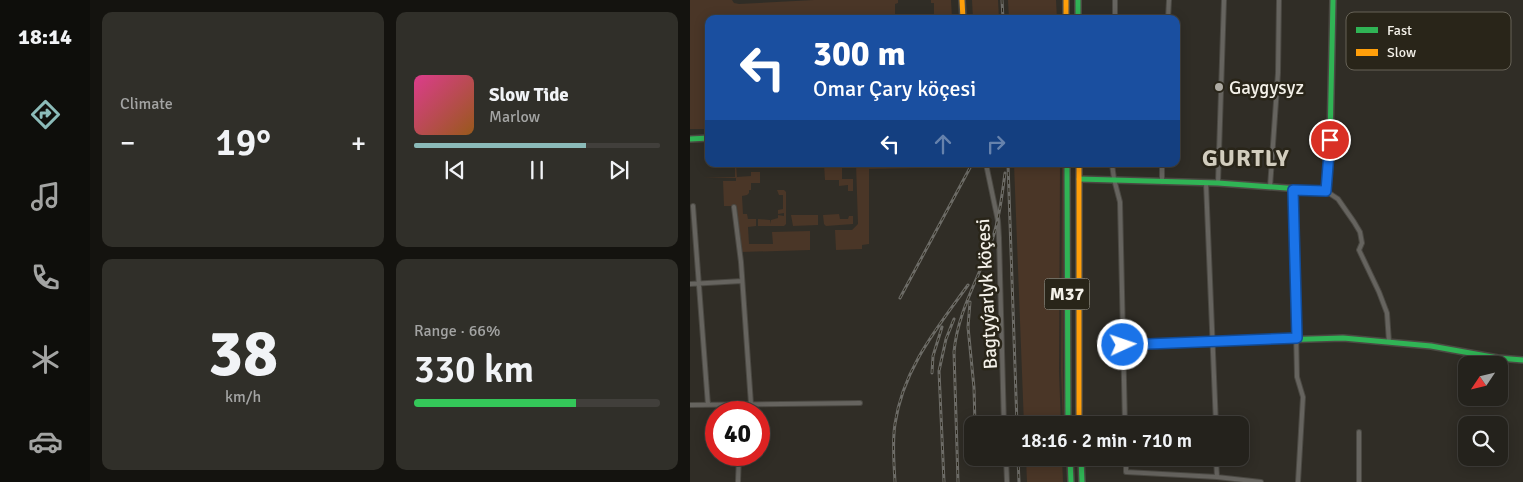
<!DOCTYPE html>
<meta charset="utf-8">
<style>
:root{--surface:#24221c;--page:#302f29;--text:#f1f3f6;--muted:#a3a4a3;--line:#413f3b;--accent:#8bbbb9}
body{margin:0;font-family:Signika,sans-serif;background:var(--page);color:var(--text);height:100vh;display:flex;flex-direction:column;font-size:19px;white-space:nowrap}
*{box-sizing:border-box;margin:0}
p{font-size:16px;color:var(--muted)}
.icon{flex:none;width:28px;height:28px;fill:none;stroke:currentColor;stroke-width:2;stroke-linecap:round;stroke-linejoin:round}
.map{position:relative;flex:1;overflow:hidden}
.details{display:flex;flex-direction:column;gap:12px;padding:12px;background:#14130f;width:600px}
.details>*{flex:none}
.guide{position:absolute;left:15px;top:15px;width:475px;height:152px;border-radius:10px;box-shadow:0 2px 12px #0003,0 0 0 1px var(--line);background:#1a4fa0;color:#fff;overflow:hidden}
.needle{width:32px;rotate:235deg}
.controls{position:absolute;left:768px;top:356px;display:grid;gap:10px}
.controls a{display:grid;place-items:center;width:50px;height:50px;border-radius:10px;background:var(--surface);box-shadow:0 2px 12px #0003,0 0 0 1px var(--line);font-size:25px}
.speed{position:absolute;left:15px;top:401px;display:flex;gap:10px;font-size:25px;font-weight:700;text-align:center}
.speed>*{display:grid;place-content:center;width:65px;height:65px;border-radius:50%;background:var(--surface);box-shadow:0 2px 12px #0003,0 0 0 1px var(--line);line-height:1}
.speed .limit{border:8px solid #d22;background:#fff;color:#111}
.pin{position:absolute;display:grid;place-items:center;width:42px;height:42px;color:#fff;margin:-21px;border:2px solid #fff;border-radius:50%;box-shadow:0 1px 5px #0007}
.me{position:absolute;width:55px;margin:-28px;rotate:87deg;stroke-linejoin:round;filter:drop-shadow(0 0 4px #0008)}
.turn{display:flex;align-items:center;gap:18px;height:105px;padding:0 25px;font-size:22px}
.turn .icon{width:65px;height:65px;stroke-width:2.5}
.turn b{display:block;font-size:35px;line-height:42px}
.lanes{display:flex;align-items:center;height:48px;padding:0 25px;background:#0003;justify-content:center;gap:25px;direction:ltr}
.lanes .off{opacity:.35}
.big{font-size:38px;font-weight:600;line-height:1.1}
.details .widget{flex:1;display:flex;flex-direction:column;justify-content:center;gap:8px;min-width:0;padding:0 18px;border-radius:10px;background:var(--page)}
.details .dial{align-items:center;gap:0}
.dial b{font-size:65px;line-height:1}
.song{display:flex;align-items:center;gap:15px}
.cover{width:60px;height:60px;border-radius:8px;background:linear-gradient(135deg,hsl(330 70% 55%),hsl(30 70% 35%))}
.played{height:5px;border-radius:2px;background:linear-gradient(90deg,var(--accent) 70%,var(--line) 70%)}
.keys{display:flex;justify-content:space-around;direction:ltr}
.heat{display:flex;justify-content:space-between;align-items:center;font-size:28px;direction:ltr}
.charge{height:8px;border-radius:4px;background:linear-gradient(90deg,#34c759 66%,var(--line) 0)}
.details .tiles{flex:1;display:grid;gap:12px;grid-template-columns:repeat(2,1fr)}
.trip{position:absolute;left:274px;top:416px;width:285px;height:50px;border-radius:10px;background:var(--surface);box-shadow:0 2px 12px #0003,0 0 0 1px var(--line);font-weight:600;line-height:50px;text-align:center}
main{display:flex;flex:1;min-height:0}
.tab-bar{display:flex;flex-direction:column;width:90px;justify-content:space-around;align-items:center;background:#0e0e0b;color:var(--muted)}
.tab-bar .icon{width:35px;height:35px}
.tab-bar .selected{color:var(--accent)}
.tab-bar b{font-size:22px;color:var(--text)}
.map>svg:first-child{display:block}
</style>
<main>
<nav class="tab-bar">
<b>18:14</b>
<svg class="icon selected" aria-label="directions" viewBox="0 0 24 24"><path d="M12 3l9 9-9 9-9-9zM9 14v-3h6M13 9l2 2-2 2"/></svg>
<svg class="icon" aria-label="music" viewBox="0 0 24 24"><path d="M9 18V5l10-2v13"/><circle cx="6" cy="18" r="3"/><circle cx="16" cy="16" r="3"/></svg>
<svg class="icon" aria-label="phone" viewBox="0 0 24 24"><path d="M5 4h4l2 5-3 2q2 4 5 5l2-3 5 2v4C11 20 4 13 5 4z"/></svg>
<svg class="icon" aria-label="climate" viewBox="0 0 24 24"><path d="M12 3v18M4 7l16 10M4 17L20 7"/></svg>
<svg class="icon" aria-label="car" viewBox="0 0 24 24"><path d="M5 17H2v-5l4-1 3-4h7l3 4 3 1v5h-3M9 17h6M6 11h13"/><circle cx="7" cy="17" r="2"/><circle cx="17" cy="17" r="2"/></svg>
</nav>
<section class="details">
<div class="tiles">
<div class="widget"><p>Climate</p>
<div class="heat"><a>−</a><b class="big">19°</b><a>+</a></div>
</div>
<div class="widget">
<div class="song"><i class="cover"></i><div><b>Slow Tide</b><p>Marlow</p></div></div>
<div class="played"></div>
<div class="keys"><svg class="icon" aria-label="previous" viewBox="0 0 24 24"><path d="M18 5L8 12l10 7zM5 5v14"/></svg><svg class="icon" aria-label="pause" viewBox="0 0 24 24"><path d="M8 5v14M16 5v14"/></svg><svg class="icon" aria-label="next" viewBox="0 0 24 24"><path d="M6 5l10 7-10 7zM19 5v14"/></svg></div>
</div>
<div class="widget dial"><b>38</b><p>km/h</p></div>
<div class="widget"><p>Range · 66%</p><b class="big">330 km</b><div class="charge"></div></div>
</div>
</section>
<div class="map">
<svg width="833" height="482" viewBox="0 0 833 482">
<rect width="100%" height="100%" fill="#302d26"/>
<path fill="#4a3627" d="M0,0H42L44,3L49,4L124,0H208V3L205,4V19H19V129H0Z
M241,0H261L262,19H244V3H241Z
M282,0H308L309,19H283Z
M318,0H366L367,19H319Z
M45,164H46L47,177L61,176V172H70V183H61V190H59V193L57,195L52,196L53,214H57L58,219H66V226L58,227L59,244H83L82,232L120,231V250L51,252L48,227L47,206H34L33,181H46V178H12L45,177Z
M134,164H147V166H152V179H163V191H158V185L149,186V180H135Z
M166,164H280L278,167L179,169V244L172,245V249L146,250L145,230H162L168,224Z
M324,164H370L369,372L371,425H334Z
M372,164H374L373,372L374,425H373L371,372Z
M87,190H94L96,192V224L94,226H68V219L80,220L81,224V220L88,218V215L94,216V213L88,214V210L93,209V195H89Z
M149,214L150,219H158L159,216H163V224L136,226L134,224L133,215Z
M101,215H128V225L103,226Z
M336,458H372L373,482H337Z"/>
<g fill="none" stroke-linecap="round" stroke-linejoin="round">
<g stroke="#4b4943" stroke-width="6">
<path id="street" d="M425,19V0
M478,19L479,0
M296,164L308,221L309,238L314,425
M422,164L424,179L430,202L435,425
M472,182V164
M516,183L526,425
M528,183L534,0
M580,187L588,73L589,0
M603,190L607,377L613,397L608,482
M636,191L648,199L664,222L670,232L672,243L669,250L689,292L697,313L699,342
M3,206L18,405
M44,207L51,262L61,404
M0,284L52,281
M0,405L170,403
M52,412V405
M316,458L317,482
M436,458V472L527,477L526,458
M527,477L571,482
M48,482L49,455
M669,482V432"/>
</g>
<g stroke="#4b4943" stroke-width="8">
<path id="fast" d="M388,0V19
M0,139L19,138
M377,164L378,425
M389,179L528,183L636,191L640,140L643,0
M433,345L653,338L741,346L808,358L833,360
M380,458L381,482
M391,458L392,482"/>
</g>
<g stroke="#4b4943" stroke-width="8">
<path id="slow" d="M272,0L273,19
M376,0V19
M389,164V425"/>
</g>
<use href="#street" stroke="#66645f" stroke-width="4"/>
<use href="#fast" stroke="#30b455" stroke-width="5"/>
<use href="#slow" stroke="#ff9f0a" stroke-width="5"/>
<g stroke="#6c6b66" stroke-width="3">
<path id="rail" d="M312,0L313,19
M318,164L327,425
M210,298L282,164
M280,302L278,327L284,388L285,425
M242,373L243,356L252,327
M287,458V460
M328,458L329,482
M205,482C204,463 202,443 205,424C213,369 247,328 278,285
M254,482L249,371L256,339L264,319
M268,482L264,352C268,309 290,277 303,237C310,216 312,195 315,173"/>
</g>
<use href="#rail" stroke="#292519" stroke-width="1" stroke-dasharray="4" stroke-linecap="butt"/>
</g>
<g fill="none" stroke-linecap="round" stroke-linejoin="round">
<g stroke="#114b97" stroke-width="12">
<path id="route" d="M433,345L607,338L603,190L636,191L640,140"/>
</g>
<use href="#route" stroke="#1a73e8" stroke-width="9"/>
</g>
<circle fill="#afaca5" stroke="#292519" stroke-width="2" cx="529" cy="87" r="5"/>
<g text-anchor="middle" stroke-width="5" stroke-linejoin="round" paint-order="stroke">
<rect fill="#292519" stroke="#b7b4ab" stroke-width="1" x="354.5" y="278.5" width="45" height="31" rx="4"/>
<g font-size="18" font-weight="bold" fill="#f4f1e9">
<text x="377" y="300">M37</text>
</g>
<g font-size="19" fill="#f4f1e9" stroke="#292519" text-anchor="start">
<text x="539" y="94">Gaygysyz</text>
</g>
<g font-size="19" fill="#f4f1e9" stroke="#292519">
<text transform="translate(296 294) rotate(-93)" y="7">Bagtyýarlyk köçesi</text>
</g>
<g font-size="24" font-weight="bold" letter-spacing="1" fill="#d2cdbe" stroke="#292519">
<text x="556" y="166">GURTLY</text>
</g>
</g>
<rect x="656" y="12" width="165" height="58" rx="8" fill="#292519" stroke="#666257" stroke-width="1"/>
<rect x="666" y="27" width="22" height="6" fill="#30b455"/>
<rect x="666" y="49" width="22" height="7" fill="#ff9f0a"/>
<g font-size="14" fill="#f4f1e9">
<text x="697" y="35">Fast</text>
<text x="697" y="57">Slow</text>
</g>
</svg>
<div class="controls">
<a><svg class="needle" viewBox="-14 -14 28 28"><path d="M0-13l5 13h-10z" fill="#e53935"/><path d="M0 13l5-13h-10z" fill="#a3a4a3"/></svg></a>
<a><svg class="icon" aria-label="search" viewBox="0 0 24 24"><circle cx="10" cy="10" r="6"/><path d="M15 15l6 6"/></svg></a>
</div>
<div class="speed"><div class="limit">40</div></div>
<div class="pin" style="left:640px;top:140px;background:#d93025"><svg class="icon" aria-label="arrive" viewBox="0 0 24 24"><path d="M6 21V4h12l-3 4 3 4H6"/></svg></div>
<svg class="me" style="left:433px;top:345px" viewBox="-20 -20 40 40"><circle r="17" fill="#1a73e8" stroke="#fff" stroke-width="3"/><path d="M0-11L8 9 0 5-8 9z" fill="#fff"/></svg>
<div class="trip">18:16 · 2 min · 710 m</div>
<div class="guide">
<div class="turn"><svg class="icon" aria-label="left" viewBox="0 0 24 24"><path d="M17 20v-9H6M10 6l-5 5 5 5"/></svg><div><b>300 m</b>Omar Çary köçesi</div></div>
<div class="lanes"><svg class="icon" aria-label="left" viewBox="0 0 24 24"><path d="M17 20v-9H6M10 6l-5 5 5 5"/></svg><svg class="icon off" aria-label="ahead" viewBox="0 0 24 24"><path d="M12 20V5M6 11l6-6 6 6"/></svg><svg class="icon off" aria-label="right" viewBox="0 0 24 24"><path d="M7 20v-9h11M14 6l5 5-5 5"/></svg></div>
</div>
</div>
</main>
